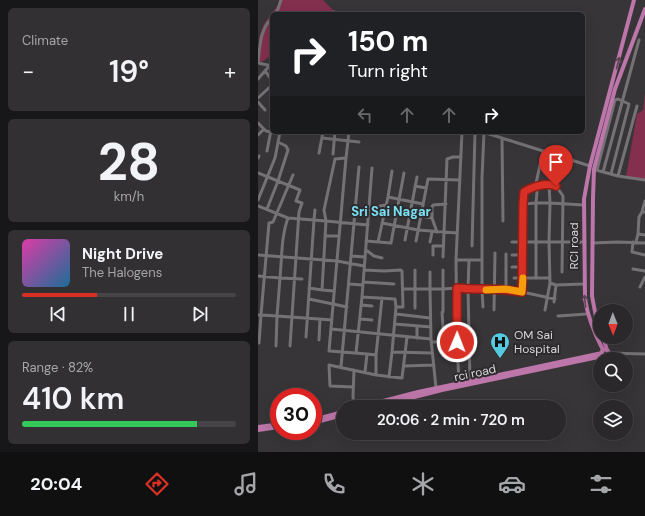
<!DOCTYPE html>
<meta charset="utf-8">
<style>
:root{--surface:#2a282b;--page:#323033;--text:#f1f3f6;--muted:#a5a6a9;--line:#464447;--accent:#d93025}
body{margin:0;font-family:"DM Sans",sans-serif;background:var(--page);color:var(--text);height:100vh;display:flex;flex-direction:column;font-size:15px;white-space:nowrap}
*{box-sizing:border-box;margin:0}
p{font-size:13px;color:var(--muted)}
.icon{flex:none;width:22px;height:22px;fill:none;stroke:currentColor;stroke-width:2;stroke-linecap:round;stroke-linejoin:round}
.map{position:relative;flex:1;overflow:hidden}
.side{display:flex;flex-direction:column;gap:8px;padding:8px;background:#171618;width:258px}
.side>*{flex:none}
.banner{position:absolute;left:12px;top:12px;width:315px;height:122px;border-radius:6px;box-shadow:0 4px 16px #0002,0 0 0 1px var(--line);background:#202124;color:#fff;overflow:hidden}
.needle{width:26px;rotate:179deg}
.fabs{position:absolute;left:335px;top:304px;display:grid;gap:8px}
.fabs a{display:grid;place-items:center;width:40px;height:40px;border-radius:50%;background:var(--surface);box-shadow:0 4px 16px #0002,0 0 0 1px var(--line);font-size:20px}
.speed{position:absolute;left:12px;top:388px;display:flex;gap:8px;font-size:20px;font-weight:700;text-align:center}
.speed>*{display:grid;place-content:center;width:52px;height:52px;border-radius:50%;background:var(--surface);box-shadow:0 4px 16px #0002,0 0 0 1px var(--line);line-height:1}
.speed .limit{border:6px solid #d22;background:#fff;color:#111}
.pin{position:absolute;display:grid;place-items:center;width:34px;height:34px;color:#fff;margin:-41px -17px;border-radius:50% 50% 50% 0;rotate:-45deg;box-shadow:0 0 4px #0007}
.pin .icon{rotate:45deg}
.me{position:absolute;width:44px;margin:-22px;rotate:1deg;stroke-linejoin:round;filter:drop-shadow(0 0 3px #0008)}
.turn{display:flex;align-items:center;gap:14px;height:84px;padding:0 12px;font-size:18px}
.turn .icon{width:52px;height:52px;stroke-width:2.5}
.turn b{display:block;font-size:28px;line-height:34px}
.lanes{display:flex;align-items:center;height:38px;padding:0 12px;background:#0003;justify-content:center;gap:20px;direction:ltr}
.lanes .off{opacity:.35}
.big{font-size:30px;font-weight:600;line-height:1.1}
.side .widget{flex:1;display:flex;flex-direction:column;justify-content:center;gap:6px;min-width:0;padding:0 14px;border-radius:6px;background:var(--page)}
.side .dial{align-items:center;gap:0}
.dial b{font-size:52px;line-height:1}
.song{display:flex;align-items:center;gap:12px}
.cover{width:48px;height:48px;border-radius:6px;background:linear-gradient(135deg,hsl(320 70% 55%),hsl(200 70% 35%))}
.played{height:4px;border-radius:2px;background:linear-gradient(90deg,var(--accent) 35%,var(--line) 35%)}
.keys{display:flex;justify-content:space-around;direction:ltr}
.heat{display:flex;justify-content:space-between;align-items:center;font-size:22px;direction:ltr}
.charge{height:6px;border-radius:3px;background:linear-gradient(90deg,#34c759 82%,var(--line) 0)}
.trip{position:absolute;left:78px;top:400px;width:230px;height:40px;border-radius:20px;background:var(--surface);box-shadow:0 4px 16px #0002,0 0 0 1px var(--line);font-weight:600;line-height:40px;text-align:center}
.menu{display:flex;height:64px;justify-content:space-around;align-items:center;background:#111011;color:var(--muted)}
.menu .icon{width:28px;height:28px}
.menu .active{color:var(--accent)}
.menu b{font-size:18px;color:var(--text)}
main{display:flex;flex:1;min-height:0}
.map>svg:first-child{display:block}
</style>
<main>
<section class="side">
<div class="widget"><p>Climate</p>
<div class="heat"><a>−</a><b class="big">19°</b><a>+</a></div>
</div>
<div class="widget dial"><b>28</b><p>km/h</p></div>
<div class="widget">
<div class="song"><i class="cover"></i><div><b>Night Drive</b><p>The Halogens</p></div></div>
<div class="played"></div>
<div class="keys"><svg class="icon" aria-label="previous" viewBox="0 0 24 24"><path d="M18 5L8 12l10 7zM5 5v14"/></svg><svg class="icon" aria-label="pause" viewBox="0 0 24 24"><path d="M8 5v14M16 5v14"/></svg><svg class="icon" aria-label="next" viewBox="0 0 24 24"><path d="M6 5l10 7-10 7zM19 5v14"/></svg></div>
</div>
<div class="widget"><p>Range · 82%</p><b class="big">410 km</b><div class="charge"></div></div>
</section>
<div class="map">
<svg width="387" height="452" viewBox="0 0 387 452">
<rect width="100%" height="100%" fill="#383539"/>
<path fill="#842f4e" d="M21,0H65L77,12L75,14H14V55L2,63L0,58L2,46L1,38L6,24L20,5Z
M387,93V179L368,177L379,114L385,110Z"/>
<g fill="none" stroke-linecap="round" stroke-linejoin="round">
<path stroke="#757276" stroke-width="3" d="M17,14L20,9L23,0
M71,14L76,12L79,13
M0,62C2,46 2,29 14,18
M0,63L14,66
M7,71L14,80
M0,79L12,65
M0,98L14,85
M0,102L7,110
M0,123L8,131L22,134
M225,132L332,166
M0,135L6,129
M64,138L101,142
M244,138L245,221
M9,151L14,125
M61,153L65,132
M75,154L77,132
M0,158L1,156
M114,168L104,297L137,299L138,307
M338,170L360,176L387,180
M339,170L357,100L360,99L371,104L353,174
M345,172L381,40
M0,173L42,190L38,201L44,203L41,212L32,346
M360,176L379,106
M291,184L298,186L305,196L304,272
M157,186L168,188
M277,188L291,184L292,203L326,205
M130,197L165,204
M0,200L17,158L22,132
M387,201L384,212H387
M265,204L268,191L277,188L285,151
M0,206L30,218L56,220L48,337
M112,208C118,209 121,205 128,205
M9,209L20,181L30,150L28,146L20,142
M57,210L56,220L67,221
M163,216L174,218
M68,221L110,225
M124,223L160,230L199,233
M179,232L174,218V207L175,205L188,204
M380,234L381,217L384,212
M67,236H81
M147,240L159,177
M108,241L133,243L146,173
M158,241L170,179L202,180
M120,242L130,197L134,171
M172,242L174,232
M254,242H291L292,203H278L279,192
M375,242L374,252L387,255
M378,242L380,234L387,235
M334,243L360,242L387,243
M214,246L217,132
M108,250L116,256L124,258
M0,255L79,261L106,266
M175,255V246H185
M254,255H264
M93,256L107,257
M185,257L189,159L195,157H203
M198,260H224
M211,260L210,289L212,381
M254,267H264
M375,269L387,271
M106,270L126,271L143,270L144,271L145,307H138L134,352
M157,270V308
M172,272V289H185V270
M0,276L22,278C24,258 23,237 30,218
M256,278H291
M264,278L265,204L278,203V278
M265,278L264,292L297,299
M44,279L22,278L19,316L74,320
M105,282L136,284
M91,284L105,285
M298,285L292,283L291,242H327
M382,287L387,277
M51,288L64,290L68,221L66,210L77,159L88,158
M145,289H172L173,339
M248,289L264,292
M64,290L76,291
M51,299L89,307
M296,302L298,285L326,284
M103,305L114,306
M225,307L224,290L248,289V254
M236,310L237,253
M287,310L292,283
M138,314L172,318
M0,315H3L1,343
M300,316L329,314
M102,319L114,320
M137,324L173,327
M73,329L173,339L178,388
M159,338V326
M61,340L62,319
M173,342H212
M186,342L184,312H185V289L199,288L224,290V178L226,132
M18,346L19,316L3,315L11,223L15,222L35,175
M71,351L88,158L91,132
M72,351L109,354
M98,353L104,297
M350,353L387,354
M200,356H207
M146,366L176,365
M83,367L101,167
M96,370L95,396L96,407
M107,372L109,354L118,355
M118,375V355L124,298
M131,377L134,352L174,353
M201,383L199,342L198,260L204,132
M95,387L72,386L71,365L118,375L144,378L149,337
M55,419L60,406"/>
<path stroke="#bd76a9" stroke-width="4" d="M342,330L338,317L334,296L335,198L336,169L357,89L387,9
M345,337L349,350
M343.5 353a3.5 3.5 0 1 1 7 0a3.5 3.5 0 1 1-7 0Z
M345,350C336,333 330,318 327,299L326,199L332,166L376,0
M102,407L160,392L344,353
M117,407L184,390L345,356
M55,420L85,412
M62,421L85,415
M0,427L16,425
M0,430L21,427"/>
</g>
<defs><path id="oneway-shaft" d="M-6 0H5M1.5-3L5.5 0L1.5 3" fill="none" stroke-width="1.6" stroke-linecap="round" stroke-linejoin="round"/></defs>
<g stroke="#594253">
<use href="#oneway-shaft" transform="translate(360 63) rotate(-75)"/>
<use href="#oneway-shaft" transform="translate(327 301) rotate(-96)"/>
</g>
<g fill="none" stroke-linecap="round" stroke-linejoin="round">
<g stroke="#8d1f18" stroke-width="10">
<path id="route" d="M199,342V288C221,290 243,288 264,292L265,204L266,192C273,187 289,182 298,186"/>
</g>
<use href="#route" stroke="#d93025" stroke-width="7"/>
<path stroke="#f59e0b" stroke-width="7" d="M228,290L248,289L264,292L265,278"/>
</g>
<defs>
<g id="hospital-pin" transform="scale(1)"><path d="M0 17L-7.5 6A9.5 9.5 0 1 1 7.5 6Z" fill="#55cadf" stroke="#2e2b2e"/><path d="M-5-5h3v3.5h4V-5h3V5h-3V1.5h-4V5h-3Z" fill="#111"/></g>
</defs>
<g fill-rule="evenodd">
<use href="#hospital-pin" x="242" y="342"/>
</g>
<g text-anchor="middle" stroke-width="4" stroke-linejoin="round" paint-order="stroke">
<g font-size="12" fill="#d9d7d9" stroke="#2e2b2e">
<text transform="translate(316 246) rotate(-90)" y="4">RCI road</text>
<text transform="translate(217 373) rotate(-12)" y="4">rci road</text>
</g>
<g font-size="12" fill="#d9d7d9" stroke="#2e2b2e" text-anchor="start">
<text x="256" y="339">OM Sai<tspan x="256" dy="14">Hospital</tspan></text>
</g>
<g font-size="13" font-weight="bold" fill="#79e1f4" stroke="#2e2b2e">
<text x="133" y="216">Sri Sai Nagar</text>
</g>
</g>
</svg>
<div class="fabs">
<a><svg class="needle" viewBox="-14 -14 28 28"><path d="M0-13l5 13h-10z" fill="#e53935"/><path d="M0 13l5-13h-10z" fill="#a5a6a9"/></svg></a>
<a><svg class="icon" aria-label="search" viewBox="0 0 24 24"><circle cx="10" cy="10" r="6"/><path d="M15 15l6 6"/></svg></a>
<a><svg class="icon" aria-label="layers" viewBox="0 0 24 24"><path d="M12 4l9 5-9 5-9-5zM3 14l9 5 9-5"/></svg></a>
</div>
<div class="speed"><div class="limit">30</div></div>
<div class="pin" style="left:298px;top:186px;background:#d93025"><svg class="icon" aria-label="arrive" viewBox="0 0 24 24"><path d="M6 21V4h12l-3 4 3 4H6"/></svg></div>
<svg class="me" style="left:199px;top:342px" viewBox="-20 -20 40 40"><circle r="17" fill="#d93025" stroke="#fff" stroke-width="3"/><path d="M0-11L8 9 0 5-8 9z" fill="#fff"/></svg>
<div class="trip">20:06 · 2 min · 720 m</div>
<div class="banner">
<div class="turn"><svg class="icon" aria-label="right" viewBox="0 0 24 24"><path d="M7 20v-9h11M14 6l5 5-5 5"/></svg><div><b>150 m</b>Turn right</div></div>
<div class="lanes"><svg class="icon off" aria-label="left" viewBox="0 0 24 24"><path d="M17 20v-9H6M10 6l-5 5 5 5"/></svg><svg class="icon off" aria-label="ahead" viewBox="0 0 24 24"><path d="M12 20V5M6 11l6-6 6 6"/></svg><svg class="icon off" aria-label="ahead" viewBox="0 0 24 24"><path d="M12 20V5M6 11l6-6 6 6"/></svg><svg class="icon" aria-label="right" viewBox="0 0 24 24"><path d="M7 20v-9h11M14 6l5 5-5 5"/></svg></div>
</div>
</div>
</main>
<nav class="menu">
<b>20:04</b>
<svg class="icon active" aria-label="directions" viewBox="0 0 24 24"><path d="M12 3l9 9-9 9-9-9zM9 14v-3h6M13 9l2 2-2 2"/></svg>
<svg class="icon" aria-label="music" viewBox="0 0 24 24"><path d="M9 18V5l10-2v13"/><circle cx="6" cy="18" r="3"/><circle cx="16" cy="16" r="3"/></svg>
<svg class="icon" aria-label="phone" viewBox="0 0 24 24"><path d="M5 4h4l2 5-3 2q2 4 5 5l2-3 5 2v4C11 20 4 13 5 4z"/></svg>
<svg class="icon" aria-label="climate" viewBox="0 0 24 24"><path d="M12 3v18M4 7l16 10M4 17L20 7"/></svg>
<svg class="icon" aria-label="car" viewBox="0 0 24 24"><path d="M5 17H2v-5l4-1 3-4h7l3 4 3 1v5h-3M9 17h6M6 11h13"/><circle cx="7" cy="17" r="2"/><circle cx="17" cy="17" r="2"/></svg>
<svg class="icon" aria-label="filters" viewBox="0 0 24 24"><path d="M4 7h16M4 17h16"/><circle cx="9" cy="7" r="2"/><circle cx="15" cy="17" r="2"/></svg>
</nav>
